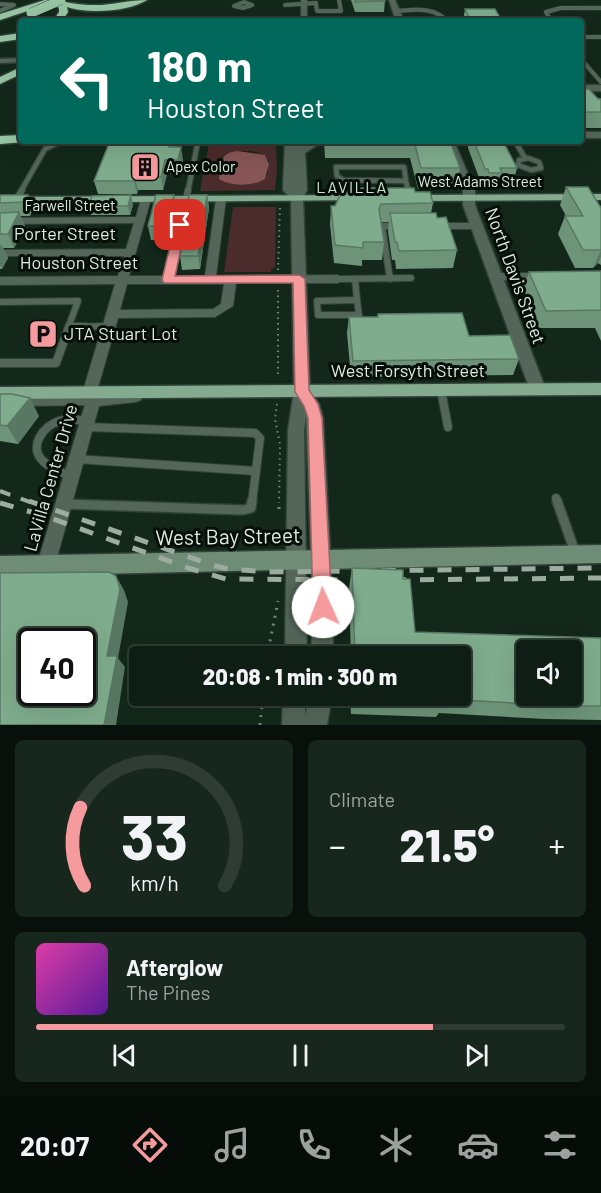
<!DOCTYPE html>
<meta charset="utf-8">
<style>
:root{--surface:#0e1e14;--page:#17271d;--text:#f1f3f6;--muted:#9ba2a0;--line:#2e3c34;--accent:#f59b9d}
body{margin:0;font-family:Barlow,sans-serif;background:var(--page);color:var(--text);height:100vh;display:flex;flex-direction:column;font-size:22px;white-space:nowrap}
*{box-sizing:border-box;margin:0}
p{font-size:20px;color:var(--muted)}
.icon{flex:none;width:33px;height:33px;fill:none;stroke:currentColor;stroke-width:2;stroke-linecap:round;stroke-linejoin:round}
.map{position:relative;height:725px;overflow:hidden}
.details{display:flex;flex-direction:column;gap:15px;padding:15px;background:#08100b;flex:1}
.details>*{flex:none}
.top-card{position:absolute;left:18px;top:18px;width:566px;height:126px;border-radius:6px;box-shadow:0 6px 24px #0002,0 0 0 2px var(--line);background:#00695c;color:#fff;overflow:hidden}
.fabs{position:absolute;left:516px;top:640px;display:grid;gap:12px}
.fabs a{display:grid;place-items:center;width:66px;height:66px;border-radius:6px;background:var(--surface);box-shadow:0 6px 24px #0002,0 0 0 2px var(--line);font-size:30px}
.speed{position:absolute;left:18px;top:628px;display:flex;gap:12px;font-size:30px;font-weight:700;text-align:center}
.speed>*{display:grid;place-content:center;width:78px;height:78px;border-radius:50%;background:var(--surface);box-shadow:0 6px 24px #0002,0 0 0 2px var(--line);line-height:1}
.speed .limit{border:3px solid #111;border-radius:9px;background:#fff;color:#111}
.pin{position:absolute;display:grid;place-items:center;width:51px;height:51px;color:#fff;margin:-26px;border-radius:12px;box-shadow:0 3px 9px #0006}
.me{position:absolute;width:66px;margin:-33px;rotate:358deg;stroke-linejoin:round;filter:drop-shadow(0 0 4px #0008)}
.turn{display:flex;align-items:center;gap:21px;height:126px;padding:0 30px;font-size:27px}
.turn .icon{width:78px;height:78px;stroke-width:2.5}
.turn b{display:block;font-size:42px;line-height:51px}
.big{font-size:45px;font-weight:800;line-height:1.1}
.details .tile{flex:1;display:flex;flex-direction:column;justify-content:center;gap:9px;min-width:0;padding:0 21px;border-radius:9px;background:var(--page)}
.details .dial{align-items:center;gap:0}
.dial svg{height:156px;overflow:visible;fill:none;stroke:var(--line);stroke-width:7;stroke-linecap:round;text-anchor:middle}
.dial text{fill:var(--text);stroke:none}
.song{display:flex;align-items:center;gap:18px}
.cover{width:72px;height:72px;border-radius:9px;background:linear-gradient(135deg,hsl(320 70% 55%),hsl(270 70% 35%))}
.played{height:6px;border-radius:3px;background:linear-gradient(90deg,var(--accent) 75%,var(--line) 75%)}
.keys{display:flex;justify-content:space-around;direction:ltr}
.heat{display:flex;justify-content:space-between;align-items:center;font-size:33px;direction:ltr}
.details .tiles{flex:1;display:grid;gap:15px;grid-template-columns:1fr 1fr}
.tile:last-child{grid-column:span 2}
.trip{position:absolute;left:129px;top:646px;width:342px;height:60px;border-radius:6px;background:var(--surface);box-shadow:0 6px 24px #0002,0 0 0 2px var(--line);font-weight:800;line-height:60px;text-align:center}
.tabs{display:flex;height:96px;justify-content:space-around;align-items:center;background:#060c08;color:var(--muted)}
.tabs .icon{width:42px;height:42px}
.tabs .active{color:var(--accent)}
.tabs b{font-size:27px;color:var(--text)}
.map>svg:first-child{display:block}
</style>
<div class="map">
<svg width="601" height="725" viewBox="0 0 601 725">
<rect width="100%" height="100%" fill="#13281a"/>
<path fill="#4b2b2c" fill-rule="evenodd" d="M276,143L277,171L275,190L200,191L209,144ZM234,151H252L265,155L269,162L267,176C252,184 236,187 221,180V158L227,153Z
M233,207H276L275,268L271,269V272H224Z"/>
<path fill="#875556" d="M238,151L265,155L269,164L265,179C253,186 231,187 219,179C220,163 220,152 238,151Z"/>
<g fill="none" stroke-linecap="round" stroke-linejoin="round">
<g stroke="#2f4336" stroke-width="5">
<path id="service-far4" d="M244,2L252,5L243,8L234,6Z
M0,4L14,5L0,11
M316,4L317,11H341L339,0
M285,5L316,3
M396,11C414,10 434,6 447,21
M551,21L546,12L561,8H601
M580,37H601
M580,58L601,82"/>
</g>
<g stroke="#2f4336" stroke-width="7">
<path id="service-far3" d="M515,141L525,158
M528,158L539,162L541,168L531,170L518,165L519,160Z
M336,167H404L406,181L343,180L337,176Z
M406,181L408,191
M21,191L45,149L61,141
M188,191L198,141"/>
</g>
<g stroke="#2f4336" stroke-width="8">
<path id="service-far2" d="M408,190L409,195
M186,199L188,190
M16,200L22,190
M441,226H477
M338,279L411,278
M355,279L357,300
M390,279L382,226H397
M357,300L359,315H318L317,301Z
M0,302L78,301L68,328
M69,327L109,326"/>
</g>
<g stroke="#2f4336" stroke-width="10">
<path id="service-far1" d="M69,327H85
M0,363H56L69,327
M441,390L448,427
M24,402L93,401
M86,427L255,433L260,438L252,503
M76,459L256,471
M72,477C63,472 50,469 43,461C28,447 43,426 59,421C68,418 78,420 87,421
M556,498L558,503"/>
</g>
<g stroke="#2f4336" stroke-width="12">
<path id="service" d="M557,501L575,552
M64,504L243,510L251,508L252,501"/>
</g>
<g stroke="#2f4336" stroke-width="2">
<path id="minor" d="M301,0H307V19L399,17L402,19L397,21H301Z
M146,196L151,199L129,276H163L181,199L186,196L191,199L175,276H205L216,199L221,196L226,199L216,276L338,275L344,279L338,283H236L233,306L215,317L118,318L97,391L94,395L136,390L141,392L143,396L141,400L136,402L99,406L55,565L52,571L46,574L40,571L37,565L86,401L90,396L85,395L83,391L115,284L0,285V277L118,276L124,256H0V250L126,249L134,223L0,224V218L136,217L141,199ZM127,284H224L221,304L213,309L120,310Z
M496,273H545L551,277L545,281L492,280L490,277Z"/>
</g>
<g stroke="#2f4336" stroke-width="3">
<path id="tertiary" d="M389,0H395L404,21H396Z
M21,58V62L0,63V59Z
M580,85H601V91H580Z
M580,132H601V138H580Z
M285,141H295V152V141H305V143L323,141L305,153L307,190L303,198L310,391L319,404L323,418L333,607V657H311L313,607L306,416L304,430L307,657H285L288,430L294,392L291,199L283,190Z
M444,141H454L475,191V205L546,390L544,394H532L530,390L463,205V191Z
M283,696H305V715L310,696H332L327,725H282Z"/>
</g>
<g stroke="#2f4336" stroke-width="3">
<path id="secondary" d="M601,545V563L0,576V556Z"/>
</g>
<g stroke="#2f4336" stroke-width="3">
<path id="primary" d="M601,194V200L412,201L406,198L412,195Z
M358,195L364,198L362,200L0,203V197Z
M601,383V395L0,399V387Z"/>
</g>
<g stroke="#2f4336" stroke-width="3">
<path id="motorway" d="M45,0C61,0 75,5 91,5C110,6 128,0 147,0C128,12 89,14 67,7L68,12L62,21H53L59,12V8L52,3L0,20V14Z
M21,33V39L0,42V36Z
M21,67V74L0,84V77Z
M21,135V141L25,142L0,144V136Z"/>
</g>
<path stroke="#75867a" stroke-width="2" stroke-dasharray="1.5 4" stroke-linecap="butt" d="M278,270L280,207
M278,290V378
M277,404L275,419L280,445L279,503"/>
<path stroke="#75867a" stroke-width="3" stroke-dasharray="2 6" stroke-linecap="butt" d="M279,509V501
M267,657L278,601
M260,725L263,696"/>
<use href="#service-far4" stroke="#546659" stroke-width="4"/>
<use href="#service-far3" stroke="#546659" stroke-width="4.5"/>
<use href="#service-far2" stroke="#546659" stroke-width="6"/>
<use href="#service-far1" stroke="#546659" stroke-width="8"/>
<use href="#service" stroke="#546659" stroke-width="9"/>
<use href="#minor" fill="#546659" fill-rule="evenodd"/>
<use href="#tertiary" fill="#546659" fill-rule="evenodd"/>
<use href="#secondary" fill="#6f8c77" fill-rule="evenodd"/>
<use href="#primary" fill="#84aa8f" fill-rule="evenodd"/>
<use href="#motorway" fill="#97c5a4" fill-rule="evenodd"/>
<path stroke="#9daca1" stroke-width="4" stroke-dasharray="11 11" stroke-linecap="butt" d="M0,491L33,503"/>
<path stroke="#9daca1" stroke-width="5" stroke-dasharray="14 14" stroke-linecap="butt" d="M29,501L212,565L228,569L269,572L601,568
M0,503L45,516L188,568L226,579L365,580
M392,580L601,578"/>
<g stroke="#2f4336" stroke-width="10" stroke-linecap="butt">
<path id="motorway-bridge" d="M31,13L61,0"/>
</g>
<use href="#motorway-bridge" stroke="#97c5a4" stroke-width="9"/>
</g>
<path fill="#6d9479" d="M351,0H385L384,12H355Z
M465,9L502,21H463Z
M580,89L601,99V128H580Z
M324,141H450L460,168L455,189H418L410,158H325Z
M468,141H503L517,168L513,183H499L498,187H486L484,183H481L468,148Z
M175,146L183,160L180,173L167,174L163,190H138L137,194H98L94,181Z
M566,187L601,208V265L598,263L593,268H575L558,234L565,216H566L560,205Z
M415,192L433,203L431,213L437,218L457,250L453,268L396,269L395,260H392L388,231L389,222H381L384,242L382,260H362V266L334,263L330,224L331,206Z
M0,195H28L33,208L30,216H20L25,226L14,248H3L8,258L2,269H0Z
M207,195L209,208L200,269L182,270L180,256Z
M133,205L130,215H91L88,206Z
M176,209L169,240H151L148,226Z
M601,271V341L595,328H539L523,289L529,272Z
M378,314L469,336L519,359L513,375L351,377L347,333L349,317H377Z
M0,394L39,416L18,444L0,441Z
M352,568L403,579L415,632L601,638V720L545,719L439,713L436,717L351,714L350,696H460V657H351L349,588Z"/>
<path fill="#597863" d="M170,141H174L175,146L171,160L169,147Z
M181,147L183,160L180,173L178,160Z
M165,160L167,174L163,190L161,177Z
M135,177L138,190L137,194L134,181Z
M28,195L33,208L30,216L24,202Z
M131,195L133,205L130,215L128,206Z
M174,195L176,209L169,240L166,226Z
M207,195L209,208L200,269L198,256Z
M19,212L25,226L14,248L8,234Z
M1,244L8,258L2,269L0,265V247Z
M601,250V257L598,263L593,268Z
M30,398L39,416L18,444L7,426Z
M116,576L124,590L128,602L118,658L125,667L116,725H104L107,656Z"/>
<path fill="#7fac8d" stroke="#597863" stroke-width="1.5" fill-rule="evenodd" d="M355,0H385V1L355,2Z
M465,9H495L502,21H471Z
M580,89H589L598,99H601V112H583L580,108Z
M110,141H170L169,147H181L178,160H165L161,177H135L134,181H94Z
M414,141H450L460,168H421Z
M474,141H503L517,168H500L502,173H489L488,169H485Z
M566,187H588L601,208V250H583L565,216H583Z
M363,188H414L415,192H430L433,203L381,204L379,209L384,242H363V248L335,245L331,206H335L339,197L346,192Z
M0,195H28L24,202L0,203Z
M131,195L128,206H88L92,196Z
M156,195H174L166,226H148Z
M189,195H207L198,256H180Z
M19,212L8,234H0V213Z
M390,213H436L437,218L446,217L457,250L399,251L397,242H395Z
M601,271V310L546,311L529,272Z
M462,313L469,336L510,335L519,359L353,361L349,317H378V314Z
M0,394H12L30,398L7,426L0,425Z
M352,568L403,570V579H410L415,632L601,638V706H563L445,699L446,704L355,700V696H460V657H355ZM526,651H572V696H526Z
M109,572L116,576L120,589L107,656H117L104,725H0V573ZM32,642H82V693H32Z"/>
<path fill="#f59b9d" stroke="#9f6566" stroke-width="1.5" d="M180,221L186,225L175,276L299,275L305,279L309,390L318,404L322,418L332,607L329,614L323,617L316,614L313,607L308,418L304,406L295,392L293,283H164L162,280L175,225Z"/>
<defs>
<g id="building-square" transform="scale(1.5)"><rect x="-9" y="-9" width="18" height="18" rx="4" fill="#f59b9d" stroke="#060e08"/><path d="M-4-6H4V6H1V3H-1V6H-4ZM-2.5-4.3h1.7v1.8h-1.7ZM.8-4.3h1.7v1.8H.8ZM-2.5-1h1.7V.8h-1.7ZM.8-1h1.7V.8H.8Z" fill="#111"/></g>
<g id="parking-square" transform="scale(1.5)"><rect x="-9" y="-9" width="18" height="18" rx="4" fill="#f59b9d" stroke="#060e08"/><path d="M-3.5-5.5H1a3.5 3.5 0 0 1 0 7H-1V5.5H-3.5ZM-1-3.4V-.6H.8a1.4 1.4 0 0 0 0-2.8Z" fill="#111"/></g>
</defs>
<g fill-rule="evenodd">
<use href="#building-square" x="145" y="167"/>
<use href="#parking-square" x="43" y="334"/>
</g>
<g text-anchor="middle" stroke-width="6" stroke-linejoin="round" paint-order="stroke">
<g font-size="15" fill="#deebe1" stroke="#060e08" text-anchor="start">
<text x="166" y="172">Apex Color</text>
</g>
<g font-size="15" fill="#deebe1" stroke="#060e08">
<text x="480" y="187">West Adams Street</text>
<text x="70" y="211">Farwell Street</text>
</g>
<g font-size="16" letter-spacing="1.5" fill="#cbe5d2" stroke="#060e08">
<text x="352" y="193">LAVILLA</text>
</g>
<g font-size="18" fill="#deebe1" stroke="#060e08">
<text x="65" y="240">Porter Street</text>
<text x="79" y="269">Houston Street</text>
<text transform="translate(515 276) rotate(70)" y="6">North Davis Street</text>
<text x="408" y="377">West Forsyth Street</text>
<text transform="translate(51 478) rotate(-74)" y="6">LaVilla Center Drive</text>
</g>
<g font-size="18" fill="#deebe1" stroke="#060e08" text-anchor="start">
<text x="64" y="340">JTA Stuart Lot</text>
</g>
<g font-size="21" fill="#deebe1" stroke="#060e08">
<text transform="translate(228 537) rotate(-1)" y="7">West Bay Street</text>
</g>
</g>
</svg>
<div class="fabs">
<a><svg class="icon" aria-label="sound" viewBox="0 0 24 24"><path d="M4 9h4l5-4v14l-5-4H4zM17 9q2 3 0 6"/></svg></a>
</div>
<div class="speed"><div class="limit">40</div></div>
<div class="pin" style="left:180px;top:225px;background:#d93025"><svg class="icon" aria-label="arrive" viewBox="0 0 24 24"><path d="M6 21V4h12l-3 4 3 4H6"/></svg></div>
<svg class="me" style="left:323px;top:607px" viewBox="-20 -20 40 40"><circle r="19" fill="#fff"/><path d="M0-13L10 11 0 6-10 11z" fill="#f59b9d"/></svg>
<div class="trip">20:08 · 1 min · 300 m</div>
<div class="top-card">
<div class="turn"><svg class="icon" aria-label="left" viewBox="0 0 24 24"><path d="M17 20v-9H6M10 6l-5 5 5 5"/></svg><div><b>180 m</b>Houston Street</div></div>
</div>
</div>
<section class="details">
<div class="tiles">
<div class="tile dial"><svg viewBox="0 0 100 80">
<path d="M14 69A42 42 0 1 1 86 69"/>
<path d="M14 69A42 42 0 0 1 12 29" stroke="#f59b9d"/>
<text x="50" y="56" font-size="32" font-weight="700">33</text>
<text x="50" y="72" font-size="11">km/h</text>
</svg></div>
<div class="tile"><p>Climate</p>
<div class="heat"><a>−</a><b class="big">21.5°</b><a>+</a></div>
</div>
<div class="tile">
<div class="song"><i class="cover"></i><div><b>Afterglow</b><p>The Pines</p></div></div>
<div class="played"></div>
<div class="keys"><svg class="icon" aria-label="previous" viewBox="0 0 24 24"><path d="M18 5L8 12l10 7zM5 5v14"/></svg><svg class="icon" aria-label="pause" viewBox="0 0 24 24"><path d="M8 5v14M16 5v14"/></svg><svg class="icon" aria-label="next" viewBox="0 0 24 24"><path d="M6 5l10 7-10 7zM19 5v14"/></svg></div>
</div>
</div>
</section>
<nav class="tabs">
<b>20:07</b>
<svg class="icon active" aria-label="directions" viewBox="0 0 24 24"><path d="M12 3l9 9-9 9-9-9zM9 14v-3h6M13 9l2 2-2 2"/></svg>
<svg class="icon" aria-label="music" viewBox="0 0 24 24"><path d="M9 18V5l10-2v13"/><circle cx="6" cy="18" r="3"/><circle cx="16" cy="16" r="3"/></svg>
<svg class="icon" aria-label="phone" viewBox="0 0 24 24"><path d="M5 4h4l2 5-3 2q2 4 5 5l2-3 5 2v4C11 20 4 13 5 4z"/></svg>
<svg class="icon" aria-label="climate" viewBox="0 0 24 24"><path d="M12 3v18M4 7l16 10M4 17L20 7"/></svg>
<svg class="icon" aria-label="car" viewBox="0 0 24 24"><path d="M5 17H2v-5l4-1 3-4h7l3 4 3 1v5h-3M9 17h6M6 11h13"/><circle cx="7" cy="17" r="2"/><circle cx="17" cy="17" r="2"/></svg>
<svg class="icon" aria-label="filters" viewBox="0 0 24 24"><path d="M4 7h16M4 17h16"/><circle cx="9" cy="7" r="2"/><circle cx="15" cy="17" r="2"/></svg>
</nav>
